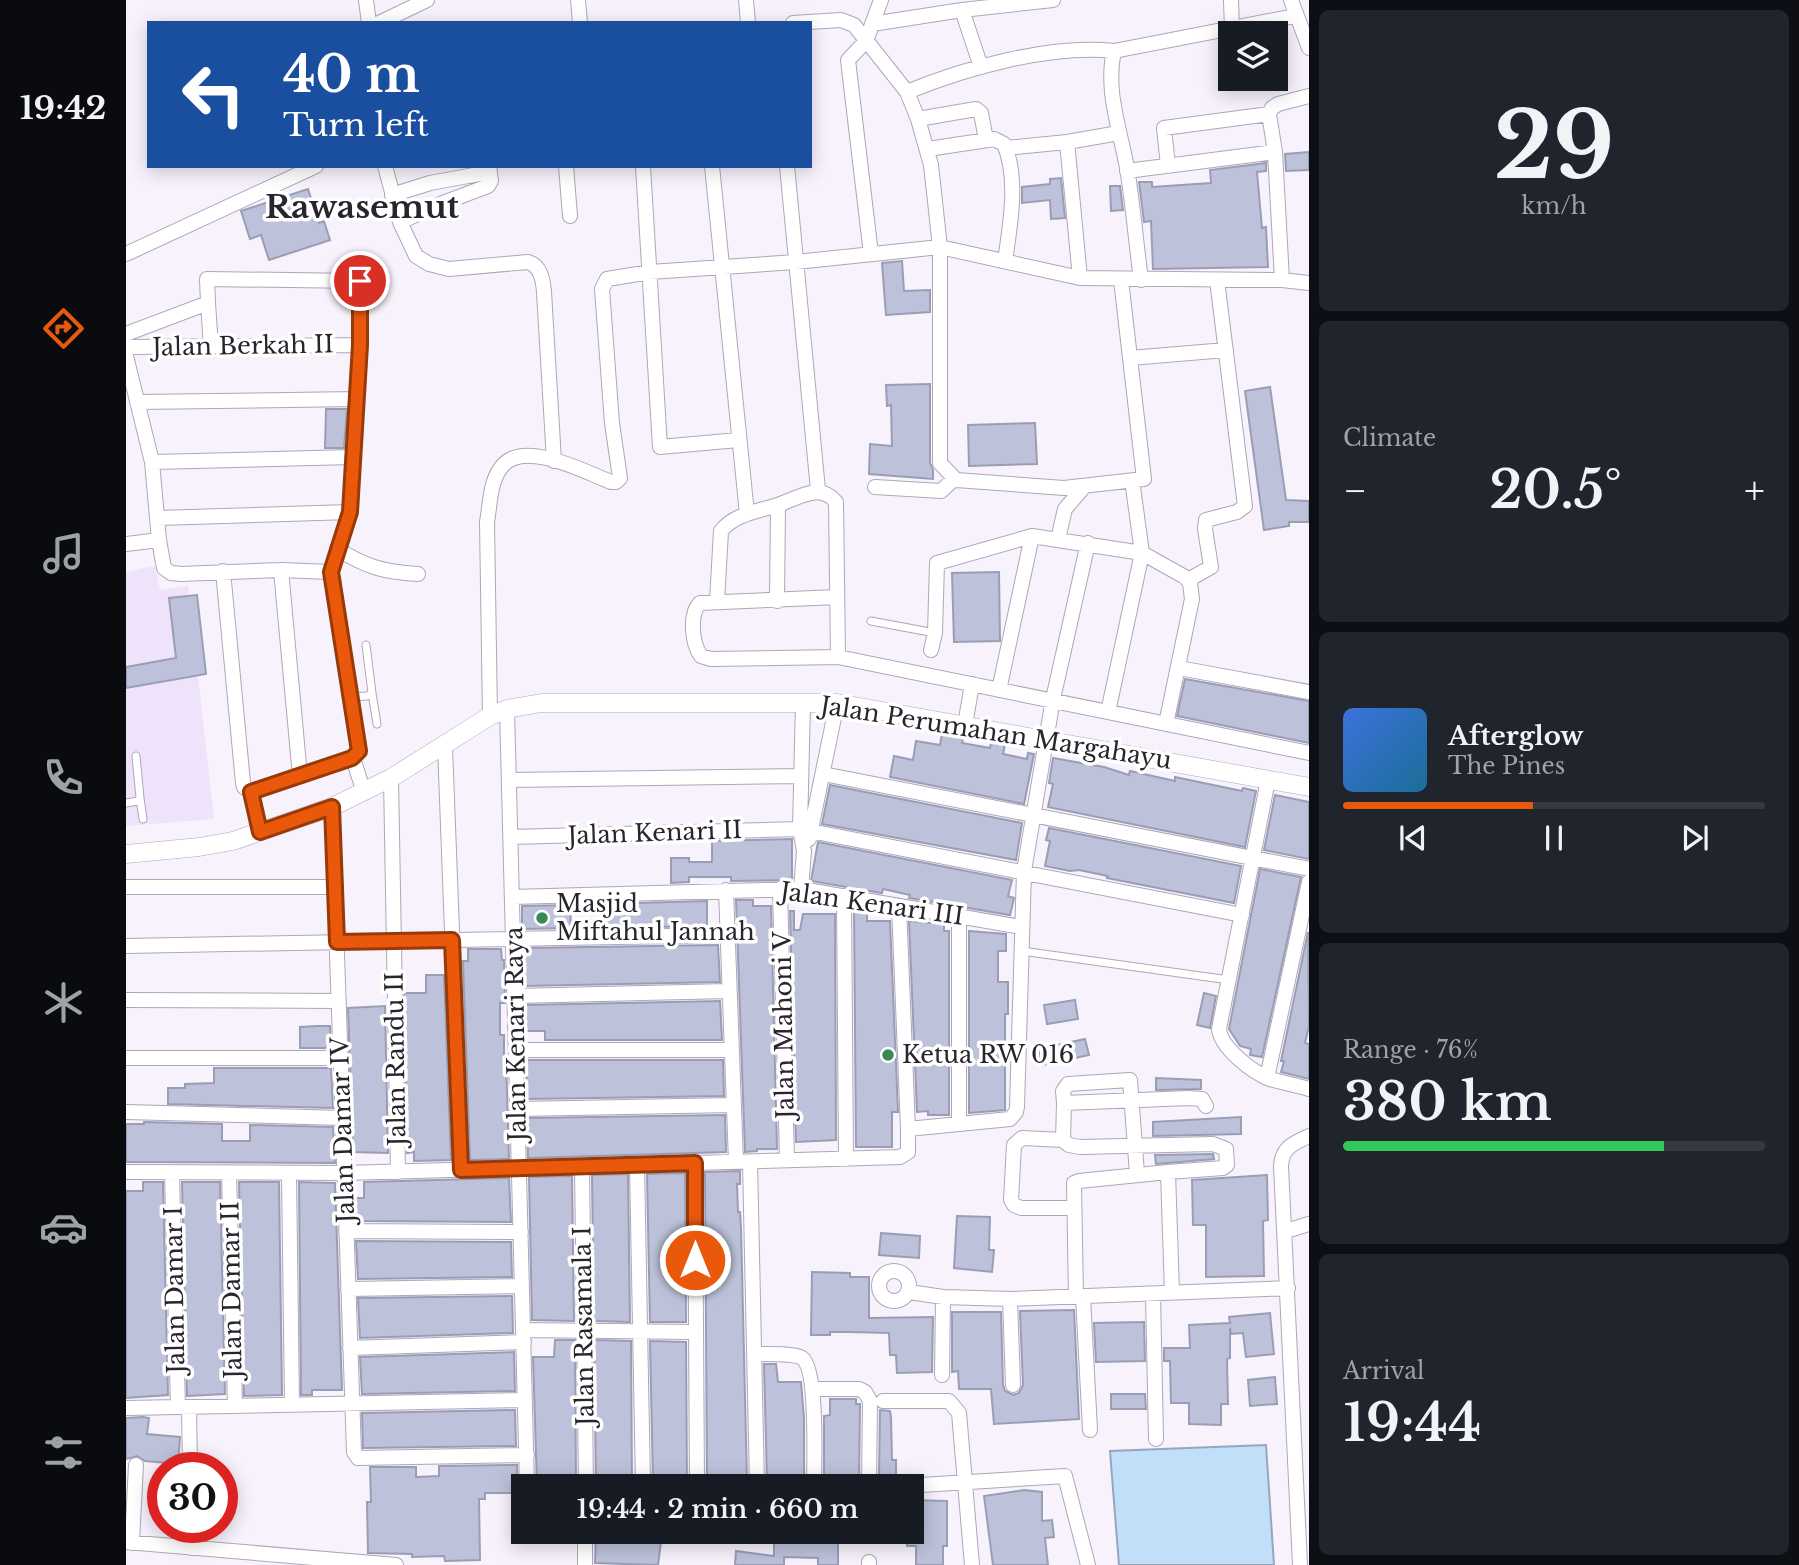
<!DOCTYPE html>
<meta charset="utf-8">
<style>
:root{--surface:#171b24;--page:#20242c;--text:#f1f3f6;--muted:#9ea1a6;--line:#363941;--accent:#ea580c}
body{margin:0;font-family:"Libre Baskerville",serif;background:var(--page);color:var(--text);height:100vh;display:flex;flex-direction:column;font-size:26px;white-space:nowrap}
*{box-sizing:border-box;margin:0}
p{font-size:23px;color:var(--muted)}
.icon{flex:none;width:38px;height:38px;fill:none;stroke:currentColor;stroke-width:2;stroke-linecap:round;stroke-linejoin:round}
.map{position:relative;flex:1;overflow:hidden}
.sheet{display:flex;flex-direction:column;gap:10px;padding:10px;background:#0d0f14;width:490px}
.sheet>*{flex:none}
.guide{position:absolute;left:21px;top:21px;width:665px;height:147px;border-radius:0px;box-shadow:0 4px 18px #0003;background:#1a4fa0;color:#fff;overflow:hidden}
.fabs{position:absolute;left:1092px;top:21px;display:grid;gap:14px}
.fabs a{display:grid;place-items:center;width:70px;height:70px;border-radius:0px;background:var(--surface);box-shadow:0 4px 18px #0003;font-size:35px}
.speed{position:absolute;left:21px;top:1452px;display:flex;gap:14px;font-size:35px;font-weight:700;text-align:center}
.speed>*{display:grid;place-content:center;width:91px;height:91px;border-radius:50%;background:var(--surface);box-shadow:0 4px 18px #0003;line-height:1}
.speed .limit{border:10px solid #d22;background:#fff;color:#111}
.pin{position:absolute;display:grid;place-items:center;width:60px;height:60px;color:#fff;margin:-30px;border:4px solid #fff;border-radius:50%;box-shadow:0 2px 7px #0007}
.me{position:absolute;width:77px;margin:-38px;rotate:0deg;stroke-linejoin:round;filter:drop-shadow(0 0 5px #0008)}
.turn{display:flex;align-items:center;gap:24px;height:147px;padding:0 21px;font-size:32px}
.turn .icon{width:91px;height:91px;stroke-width:2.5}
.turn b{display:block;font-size:49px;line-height:60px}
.big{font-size:52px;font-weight:600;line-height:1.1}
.sheet .card{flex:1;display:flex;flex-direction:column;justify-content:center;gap:10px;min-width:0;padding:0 24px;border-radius:10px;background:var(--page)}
.sheet .dial{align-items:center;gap:0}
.dial b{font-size:91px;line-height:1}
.song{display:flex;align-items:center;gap:21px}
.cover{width:84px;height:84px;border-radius:10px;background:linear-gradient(135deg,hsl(220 70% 55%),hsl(200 70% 35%))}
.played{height:7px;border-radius:4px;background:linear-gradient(90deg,var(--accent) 45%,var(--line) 45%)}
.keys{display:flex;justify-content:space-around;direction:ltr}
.heat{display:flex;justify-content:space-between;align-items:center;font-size:38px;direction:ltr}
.charge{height:10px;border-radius:5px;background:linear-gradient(90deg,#34c759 76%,var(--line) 0)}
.trip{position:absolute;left:385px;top:1474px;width:413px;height:70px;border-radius:0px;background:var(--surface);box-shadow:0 4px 18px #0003;font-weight:600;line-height:70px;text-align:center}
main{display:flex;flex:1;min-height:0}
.tabs{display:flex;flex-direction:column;width:126px;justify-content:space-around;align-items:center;background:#090b0e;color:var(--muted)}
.tabs .icon{width:49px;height:49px}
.tabs .active{color:var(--accent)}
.tabs b{font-size:32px;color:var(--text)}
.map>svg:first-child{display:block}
</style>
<main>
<nav class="tabs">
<b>19:42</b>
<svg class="icon active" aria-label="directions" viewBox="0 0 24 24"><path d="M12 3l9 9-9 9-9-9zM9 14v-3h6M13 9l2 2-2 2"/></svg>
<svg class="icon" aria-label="music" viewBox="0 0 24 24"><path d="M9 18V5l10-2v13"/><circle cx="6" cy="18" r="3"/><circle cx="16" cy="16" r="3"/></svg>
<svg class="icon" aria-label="phone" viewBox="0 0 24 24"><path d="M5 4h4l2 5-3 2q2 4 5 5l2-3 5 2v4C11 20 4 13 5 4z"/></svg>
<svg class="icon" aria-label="climate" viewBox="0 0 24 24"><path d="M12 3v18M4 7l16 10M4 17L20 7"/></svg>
<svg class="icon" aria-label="car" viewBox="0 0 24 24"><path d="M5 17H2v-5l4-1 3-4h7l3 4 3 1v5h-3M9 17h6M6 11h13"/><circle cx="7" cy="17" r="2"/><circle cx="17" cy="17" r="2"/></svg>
<svg class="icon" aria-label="filters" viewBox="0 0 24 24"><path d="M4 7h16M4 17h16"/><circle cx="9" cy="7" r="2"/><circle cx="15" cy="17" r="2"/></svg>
</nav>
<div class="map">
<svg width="1183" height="1565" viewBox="0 0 1183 1565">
<rect width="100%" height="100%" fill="#f7f2fc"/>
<path fill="#efe3fc" d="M29,566L34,590L62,586L88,819L0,826V572Z"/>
<path fill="#c2dff9" stroke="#94a7bc" stroke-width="2" d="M1140,1445L1148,1565H993L984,1451Z"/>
<path fill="#bdc2da" stroke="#999eb5" stroke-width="2" d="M1183,152V170L1160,171L1159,154Z
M1140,163V171L1131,172L1136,228L1140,227L1142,267L1027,269L1025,221L1018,222L1013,182H1026V187L1085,183L1084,170Z
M935,178L939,218L925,219L924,200L896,203V187L924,184V179Z
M984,186H994L997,210L985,211Z
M182,189L193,223L198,221L204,240L143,260L135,235L124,239L115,211Z
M776,261L778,291L804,290V312L760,315L756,263Z
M804,384V463L807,470V479L743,474L744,444L766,446L765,405L761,406L760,385Z
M1144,387L1160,500L1183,501V522H1163V526L1138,530L1119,391Z
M200,409H221L218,448H199Z
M909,423L911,464L843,466L842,425Z
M873,572L874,641L828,642L826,573Z
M71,595L80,674L0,688V667L50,658L43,598Z
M1059,679L1183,701V743L1051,716Z
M816,734L837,739L836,743L864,748L865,742L879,745L877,754L901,759L902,753L908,754L898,804L764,777L768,756L787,760L790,741L814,745Z
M927,758L978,767L1003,775L1004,771L1049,781V777L1116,791L1117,788L1130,791L1119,847L922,807L927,784L923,783Z
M704,785L896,823L890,860L696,824Z
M1149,795L1183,802V859L1138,850Z
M923,828L1115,866L1108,903L981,878L982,876L953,870L944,871L919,866L924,841L920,840Z
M666,839V880L605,881V877H563V882L545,883V858H563V862H586V841Z
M692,842L886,880L882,896L888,898L884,915L783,898L784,895L757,889L756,893L685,881Z
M1134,869L1175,877L1136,1057L1124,1055L1125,1049L1114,1046L1103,1029Z
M610,900H627V906H645L651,1149H631V1151L619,1152Z
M581,901V926L475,928V904Z
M444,905L445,928L396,929V906Z
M728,908L741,910V921H764L772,1112H766V1147H730Z
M664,911H668V930H674L677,914H709L710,1140L670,1142Z
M783,921L818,924V931H823V1115H802V1111L791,1112Z
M843,931L880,934V951H872V982H882V1014H879V1110L843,1113Z
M1182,932L1183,1026L1179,1043L1183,1044V1079L1155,1072L1158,1061H1155Z
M592,945L594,982L398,986L399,948Z
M342,949H375L376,960H378L379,1003H374V1035H378V1057H380L383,1159L344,1160L337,961H342Z
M300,975H318L325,1160L288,1161V1152L281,1153L278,993H300Z
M1078,993L1090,996L1084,1028L1071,1025Z
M949,1000L952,1019L921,1024L918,1005Z
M594,1001L596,1040H419V1031H399L398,1005Z
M259,1006L262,1153L227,1152L222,1008Z
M192,1026H204L205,1048H174V1027Z
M959,1039L963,1055L916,1065L912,1049Z
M400,1060H597L598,1096L401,1099Z
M88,1068H205L207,1108L42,1104V1088H59V1084L88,1083Z
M1030,1078L1075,1080V1089L1030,1090Z
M599,1115L600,1152L402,1158L401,1118Z
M1115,1117V1134L1027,1136V1122Z
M18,1122L96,1124V1141H124V1125L207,1127L209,1163L0,1162V1124H18Z
M1087,1154L1088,1159L1030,1164L1029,1155Z
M614,1171V1184H611L612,1212H614L615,1228L621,1482H615V1486H600V1481H581L579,1172Z
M559,1173L560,1322H524L521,1174Z
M502,1174L504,1322L468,1321L466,1175Z
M1141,1175L1142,1220L1137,1221L1138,1276L1080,1277V1225H1067L1066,1180Z
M446,1176L448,1321L406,1320L403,1177Z
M383,1178L385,1222L230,1221L229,1198H238V1182Z
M17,1182H37L42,1395L0,1398V1191H17Z
M56,1182H94L99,1394L61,1396Z
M113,1182H153L156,1395L118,1396Z
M173,1182L209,1183L216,1390H186V1395H175Z
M831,1216L864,1217L863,1250H868L866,1272L828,1268Z
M755,1233L794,1236L793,1258L753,1255Z
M230,1241L385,1242L386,1277L232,1279Z
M686,1272L724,1273V1277H743V1318L807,1317L806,1372L771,1373L770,1355H764L763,1333L723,1332H704V1335H685Z
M386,1296L387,1333L234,1338L232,1298Z
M948,1310L953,1419L868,1424L865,1389H833L832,1371L826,1372V1312H875L877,1385L879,1391L887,1395L893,1393L897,1385L894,1311Z
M1144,1313L1148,1354L1120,1357L1117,1333L1105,1334L1104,1328V1358L1101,1359L1102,1404H1095V1425L1063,1424V1403H1045L1044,1361H1038V1348H1064L1063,1325L1104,1323L1103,1317Z
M1018,1322L1019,1361L970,1362L968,1323Z
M429,1340H449L450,1485L411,1486L407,1357H428Z
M468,1340L505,1341L506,1486H470Z
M524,1341L560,1342L561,1486H540V1482H527Z
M388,1352L389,1391L236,1394L234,1357Z
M638,1364H650L652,1382H675L678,1418V1477H655V1482H641Z
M1149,1377L1151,1404L1124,1406L1122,1380Z
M985,1394H1019L1020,1409H985Z
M704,1399H730V1404H734L733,1480L698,1481V1416L704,1415Z
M389,1410L390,1446L237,1448L236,1413Z
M754,1410L764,1411L765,1417L766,1460H770V1485H754L753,1479Z
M17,1417L23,1418L21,1434L54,1437L52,1464L19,1461L11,1456L0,1459V1418Z
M391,1465V1486H386V1493H359V1499H353L354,1560L319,1561L318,1556L286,1557V1554L242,1553L241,1502H245L244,1467H290V1477L313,1476V1466Z
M898,1490L916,1492V1521L926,1520L928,1537L919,1538L922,1565H867L858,1496Z
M786,1500L821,1501V1546H817V1565H790V1546H781V1531H786Z
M470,1531H533L532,1542H535L532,1565L469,1563Z
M691,1534H712V1565H692V1558L658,1557V1565H609L610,1551L648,1556V1537H691Z"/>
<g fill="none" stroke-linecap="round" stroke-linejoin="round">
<g stroke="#b0a5bb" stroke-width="9">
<path id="service" d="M745,621L809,633
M246,693L251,724
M225,697L241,696L246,693L240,645
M14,798L17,819
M0,803L12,801L14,798L10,756
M896,951L1103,980"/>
</g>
<g stroke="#b0a5bb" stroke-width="16">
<path id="minor" d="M240,0L243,23
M452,0L454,23
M620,0L622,23
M1105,0L1106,30
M1165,0L1183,48
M836,10L855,67
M253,23L301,0
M667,23L715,20L728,25L781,92L792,119L805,165L814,247V463L830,480L938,488L1018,479L995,280
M746,24L836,10L927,0
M781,92C839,68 925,44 988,51
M792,119L850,109L855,113L860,140
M941,142L954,278
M880,148L941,142L993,133
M802,149L868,139L878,144C893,178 884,226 879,261
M259,166L274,222L290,256L303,264L323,269L402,262C415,266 417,280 418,292L428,461
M440,166L444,216
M517,166L534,447L612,440
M586,166L621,514
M661,166L692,490
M1042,166L1038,128L1143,114
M1001,171L1149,152
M266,195L304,183L364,172
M274,222L314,204L362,186L365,181L363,166
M0,254L190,166
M745,254L722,60L740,41L755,0
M1015,280C1010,242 1007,205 1001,168C994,129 979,90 988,51L1169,16
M1156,280L1149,152L1143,114L1146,108L1152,104L1183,96
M82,303L81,279L234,281V345L224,512L205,572L233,751L227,758L125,792
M0,334L82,303L85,347
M0,347L234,345
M0,356L26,462L33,540L38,568L45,573L55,574L155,570L205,572
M1004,358L1100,350
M11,402L231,399
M26,462L227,457
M749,487L815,491L828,479
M652,505C672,498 694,482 710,502L712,657
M32,518L224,512
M932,539L939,509L957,488
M0,544L33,540
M211,549C241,567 257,572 292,574
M155,570L174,776
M97,571L117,783L118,787L125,792
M1062,580L1085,567L1079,529L1080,520L1111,512L1119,506L1091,280
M711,597L574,603C563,614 566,644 575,656L585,659L712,657L1183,753
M591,601L595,531C608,514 633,511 652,505L651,601
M805,650L809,633L811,563L906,536
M1053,668L1183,692
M873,690L906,536L1016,553L1059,577L1064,583L1066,599L1040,724
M381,709L401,1486
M982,712L1016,553L1007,487
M364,716L361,522C364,505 364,483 374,469C394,437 459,472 485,482H490L494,478L486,423L476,289L481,279L524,272L670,262L814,247L954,278L1156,280L1183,283
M839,725L846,684
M319,746L335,1170
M227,758L238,793
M697,774L1183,869
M265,778L272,1172
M383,780L675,776
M1142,780L1093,1029C1095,1048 1126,1072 1144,1079C1157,1083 1170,1085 1183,1089
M125,792L134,832
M206,807L228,1452L232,1458L401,1455
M385,837L674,829L1116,915
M683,839L711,703
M0,887H209
M654,889L661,1160
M675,889L678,851L674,829L677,703
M600,890L610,1162
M718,896L720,1159
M386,897L675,889L895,927
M773,906L782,1129
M0,946L601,935
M389,996L603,991
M0,1000L213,1001
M390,1050H605
M0,1058H214
M1141,1078L1183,882
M938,1103L937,1091L942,1084L1004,1080L1011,1174
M392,1109L608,1105
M0,1112L216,1118
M833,1123V916
M937,1140L938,1103L1063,1098L1076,1099L1080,1106
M624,1162L631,1486
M569,1163L571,1486
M511,1165L517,1486
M456,1167L460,1486
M0,1172L218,1173L774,1157L782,1152V1129L884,1119L890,1112L891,1107L898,871L927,699L962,543
M46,1173L52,1407
M103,1173L109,1406
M163,1173L166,1405
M947,1208H895L888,1205L885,1200L888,1145L896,1138L937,1140L943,1145L954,1147L1087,1144L1100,1149L1101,1165L1097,1168L1042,1172
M220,1231L395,1232
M1160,1231L1183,1224
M753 1286a15 15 0 1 1 30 0a15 15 0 1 1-30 0Z
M222,1289L396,1286
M783,1292L817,1297L884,1299L1162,1288
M1027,1294L1030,1439
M950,1297L948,1183L953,1181L1042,1172L1046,1293
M957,1297L964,1430
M884,1299L887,1385
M397,1330L570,1332
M224,1348L398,1342
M628,1354C639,1354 668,1353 676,1358C692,1369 688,1464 688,1486
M816,1375L817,1297
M687,1389H733L739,1392L744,1401L743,1486
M757,1401H823L833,1413L846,1565
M63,1407L64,1468
M0,1408L399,1400
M795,1485L939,1476L962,1565
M65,1528V1548
M0,1542L270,1565
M6,1543L10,1465
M743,1562V1565
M459,1565V1531
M1174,1565L1155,1166C1156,1147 1168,1143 1183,1136"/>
</g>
<g stroke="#b0a5bb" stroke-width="19">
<path id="tertiary" d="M0,854L73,847L107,841L206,807L265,778L364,716L381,709L415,703H711L1183,787"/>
</g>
<use href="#service" stroke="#fff" stroke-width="7"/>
<use href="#minor" stroke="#fff" stroke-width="14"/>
<use href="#tertiary" stroke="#fff" stroke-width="18"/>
</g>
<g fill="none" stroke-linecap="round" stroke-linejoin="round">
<g stroke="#983908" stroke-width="18">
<path id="route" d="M234,281V345L224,512L205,572L233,751L226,758L125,792L134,832L206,807L211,942L326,940L335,1170L569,1163V1260"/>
</g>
<use href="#route" stroke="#ea580c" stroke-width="12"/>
</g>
<g fill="#398858" stroke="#fff" stroke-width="2.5">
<circle cx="416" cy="918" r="7"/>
<circle cx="762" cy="1055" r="7"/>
</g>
<g text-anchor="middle" stroke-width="7" stroke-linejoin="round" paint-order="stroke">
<g font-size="24" fill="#29252d" stroke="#fff">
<text transform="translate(117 346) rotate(-1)" y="8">Jalan Berkah II</text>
<text transform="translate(870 733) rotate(9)" y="8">Jalan Perumahan Margahayu</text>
<text transform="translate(529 833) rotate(-2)" y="8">Jalan Kenari II</text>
<text transform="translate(746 904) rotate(8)" y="8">Jalan Kenari III</text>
<text transform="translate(658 1025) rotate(-91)" y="8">Jalan Mahoni V</text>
<text transform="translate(390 1034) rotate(-91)" y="8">Jalan Kenari Raya</text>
<text transform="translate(270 1059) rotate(-91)" y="8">Jalan Randu II</text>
<text transform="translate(217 1130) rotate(-92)" y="8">Jalan Damar IV</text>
<text transform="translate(49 1290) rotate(-91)" y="8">Jalan Damar I</text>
<text transform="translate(106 1290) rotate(-91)" y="8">Jalan Damar II</text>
<text transform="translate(458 1326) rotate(-91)" y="8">Jalan Rasamala I</text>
</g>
<g font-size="24" fill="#29252d" stroke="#fff" text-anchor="start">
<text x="430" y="912">Masjid<tspan x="430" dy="28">Miftahul Jannah</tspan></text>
<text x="776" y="1063">Ketua RW 016</text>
</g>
<g font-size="32" font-weight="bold" fill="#29252d" stroke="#fff">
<text x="236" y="218">Rawasemut</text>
</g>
</g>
</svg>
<div class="fabs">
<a><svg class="icon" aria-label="layers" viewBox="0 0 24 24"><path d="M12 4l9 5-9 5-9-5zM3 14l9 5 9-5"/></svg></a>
</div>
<div class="speed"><div class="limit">30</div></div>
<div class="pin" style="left:234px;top:281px;background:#d93025"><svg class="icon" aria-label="arrive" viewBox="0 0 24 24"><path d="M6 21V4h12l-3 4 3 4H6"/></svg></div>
<svg class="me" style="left:569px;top:1260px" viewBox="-20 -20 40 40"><circle r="17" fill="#ea580c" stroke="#fff" stroke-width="3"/><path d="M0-11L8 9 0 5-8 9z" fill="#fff"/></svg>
<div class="trip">19:44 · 2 min · 660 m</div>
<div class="guide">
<div class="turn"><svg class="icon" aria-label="left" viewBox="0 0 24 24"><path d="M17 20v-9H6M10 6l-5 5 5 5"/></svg><div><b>40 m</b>Turn left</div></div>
</div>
</div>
<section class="sheet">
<div class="card dial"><b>29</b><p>km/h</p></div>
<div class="card"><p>Climate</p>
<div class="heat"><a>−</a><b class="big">20.5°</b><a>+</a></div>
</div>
<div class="card">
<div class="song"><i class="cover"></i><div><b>Afterglow</b><p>The Pines</p></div></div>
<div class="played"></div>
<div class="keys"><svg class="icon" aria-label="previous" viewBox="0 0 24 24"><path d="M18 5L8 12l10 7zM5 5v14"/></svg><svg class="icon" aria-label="pause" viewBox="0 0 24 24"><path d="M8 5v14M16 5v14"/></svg><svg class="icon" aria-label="next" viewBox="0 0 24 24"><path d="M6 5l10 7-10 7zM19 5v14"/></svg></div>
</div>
<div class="card"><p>Range · 76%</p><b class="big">380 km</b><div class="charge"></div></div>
<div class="card"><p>Arrival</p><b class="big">19:44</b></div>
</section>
</main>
